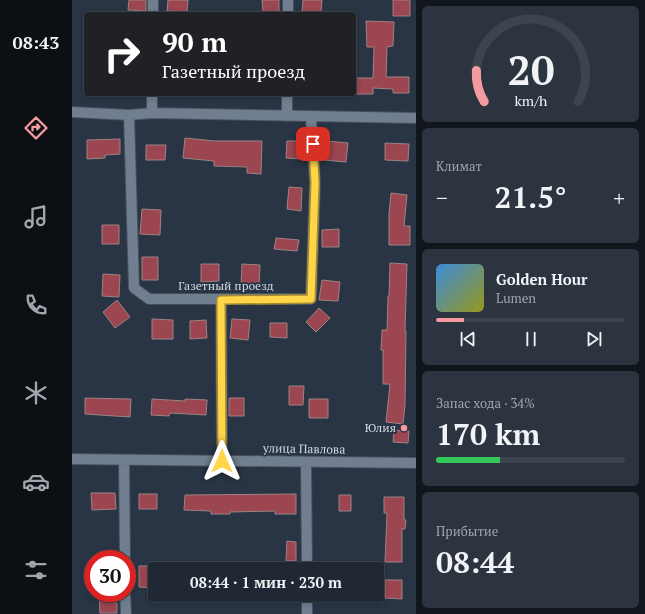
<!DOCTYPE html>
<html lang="ru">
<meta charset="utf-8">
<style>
:root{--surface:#1f2833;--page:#2c343f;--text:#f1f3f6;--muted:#a1a6ac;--line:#3c444e;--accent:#f49aa1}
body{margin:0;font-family:"PT Serif",serif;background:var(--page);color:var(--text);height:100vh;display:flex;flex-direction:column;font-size:15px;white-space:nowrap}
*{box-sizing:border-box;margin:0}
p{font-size:13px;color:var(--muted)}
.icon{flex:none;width:22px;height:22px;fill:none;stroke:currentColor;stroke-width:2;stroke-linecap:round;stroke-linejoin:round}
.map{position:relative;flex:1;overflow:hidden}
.side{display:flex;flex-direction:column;gap:6px;padding:6px;background:#11161c;width:229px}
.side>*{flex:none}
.top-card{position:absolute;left:12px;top:12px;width:272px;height:84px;border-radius:4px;box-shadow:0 2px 6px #0003,0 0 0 1px var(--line);background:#202124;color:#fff;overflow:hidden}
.speed{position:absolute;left:12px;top:550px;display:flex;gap:8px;font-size:20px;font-weight:700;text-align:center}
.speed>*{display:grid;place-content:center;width:52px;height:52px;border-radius:50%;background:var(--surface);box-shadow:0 2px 6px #0003,0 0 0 1px var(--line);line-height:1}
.speed .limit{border:6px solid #d22;background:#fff;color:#111}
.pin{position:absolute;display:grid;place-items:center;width:34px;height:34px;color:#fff;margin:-17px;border-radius:8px;box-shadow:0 2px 6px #0006}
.me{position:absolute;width:44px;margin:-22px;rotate:0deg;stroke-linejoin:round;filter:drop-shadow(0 0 3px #0008)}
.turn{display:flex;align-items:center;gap:14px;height:84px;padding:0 12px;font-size:18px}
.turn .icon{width:52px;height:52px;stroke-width:2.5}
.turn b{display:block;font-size:28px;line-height:34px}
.big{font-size:30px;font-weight:700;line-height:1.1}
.side .tile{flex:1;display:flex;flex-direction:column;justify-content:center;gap:6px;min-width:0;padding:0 14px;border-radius:6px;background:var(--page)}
.side .dial{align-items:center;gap:0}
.dial svg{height:104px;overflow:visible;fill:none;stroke:var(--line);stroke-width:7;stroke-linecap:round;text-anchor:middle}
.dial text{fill:var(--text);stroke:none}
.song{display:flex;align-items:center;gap:12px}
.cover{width:48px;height:48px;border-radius:6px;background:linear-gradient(135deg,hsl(210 70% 55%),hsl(60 70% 35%))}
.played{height:4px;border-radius:2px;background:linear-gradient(90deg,var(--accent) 15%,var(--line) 15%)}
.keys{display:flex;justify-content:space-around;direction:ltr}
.heat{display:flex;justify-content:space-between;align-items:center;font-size:22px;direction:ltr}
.charge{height:6px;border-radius:3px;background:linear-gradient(90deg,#34c759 34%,var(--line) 0)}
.trip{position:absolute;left:76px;top:562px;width:236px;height:40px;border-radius:4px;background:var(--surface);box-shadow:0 2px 6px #0003,0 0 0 1px var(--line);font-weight:700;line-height:40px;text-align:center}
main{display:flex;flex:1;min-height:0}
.tabs{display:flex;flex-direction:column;width:72px;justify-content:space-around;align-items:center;background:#0c1014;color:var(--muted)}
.tabs .icon{width:28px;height:28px}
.tabs .current{color:var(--accent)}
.tabs b{font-size:18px;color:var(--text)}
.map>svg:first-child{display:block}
</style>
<main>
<nav class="tabs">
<b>08:43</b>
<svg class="icon current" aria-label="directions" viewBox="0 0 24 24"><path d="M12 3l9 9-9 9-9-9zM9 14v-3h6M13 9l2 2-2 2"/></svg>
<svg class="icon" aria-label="music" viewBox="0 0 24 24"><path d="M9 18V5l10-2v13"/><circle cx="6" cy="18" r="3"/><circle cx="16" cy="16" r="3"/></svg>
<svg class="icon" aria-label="phone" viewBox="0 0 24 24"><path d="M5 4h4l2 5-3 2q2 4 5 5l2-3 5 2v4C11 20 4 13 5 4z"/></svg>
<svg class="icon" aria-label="climate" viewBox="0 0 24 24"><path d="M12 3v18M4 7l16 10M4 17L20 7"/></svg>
<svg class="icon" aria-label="car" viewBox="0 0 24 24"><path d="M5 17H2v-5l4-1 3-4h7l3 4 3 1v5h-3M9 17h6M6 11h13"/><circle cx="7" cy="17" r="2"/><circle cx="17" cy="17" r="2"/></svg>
<svg class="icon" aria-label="filters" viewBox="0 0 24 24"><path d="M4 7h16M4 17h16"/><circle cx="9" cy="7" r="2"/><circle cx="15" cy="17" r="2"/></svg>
</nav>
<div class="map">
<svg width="344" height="614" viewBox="0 0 344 614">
<rect width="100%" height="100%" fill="#293544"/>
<path fill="#9b4650" stroke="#9d8384" d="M57,0H74V11L56,10Z
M96,0H116L115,12L95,11Z
M190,0H207V12H191Z
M231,0H250L249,13H230Z
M321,0H338V16H321Z
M294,21L322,22L321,46L315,47L314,77H337V93H321V89L301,88V94H282V78H301L302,47H295Z
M113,138L143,141H190L189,174L175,173V167L142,166V161L111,158Z
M48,139V154L33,155V158L15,159V140Z
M215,141H229L228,159L214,158Z
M254,141L276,143L274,162L252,160Z
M313,143L337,144L336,161L313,160Z
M74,145H94L93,160H74Z
M217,187L230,188L229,211L215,209Z
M319,193L335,195L332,226H338V245H317V214Z
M70,209L89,210L88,235L68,234Z
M30,225H47V244H30Z
M267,229V247H250V230Z
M204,238L227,240L225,251L202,249Z
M70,257H86V280H70Z
M318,263L335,264L333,331H334L333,405L331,424L314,422L318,384H311V350H309L310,330H315L316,296H317Z
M129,264H147V281L129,282Z
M170,264L188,265L187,285L169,284Z
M31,274L48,275L47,297L30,296Z
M250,280L268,282L266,301L247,300Z
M45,300L58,317L43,328L31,312Z
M247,308L258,318L244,332L234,322Z
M80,319L101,320V339H80Z
M160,319L178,320L176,340L158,338Z
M134,320L135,338L118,339V321Z
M198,323H215V338L198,337Z
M217,386H232L231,405H217Z
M13,398L59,399L58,417L13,414Z
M157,398H172V416H157Z
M80,399L113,401V399L135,400L134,415L98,413L97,416L79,415Z
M237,399H256V418H237Z
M322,430L337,431L336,443L321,442Z
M19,493H43L44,509L20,510Z
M67,494H85V509H67Z
M224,494V514H203V511L158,512V514H139V511L112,510L113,495Z
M267,495H279V511H267Z
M312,497H332V520H334L333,529H330V562H313L315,513H312Z
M215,541L224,542V561H214Z
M67,566H82V588L67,587Z
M313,580H330V599L313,598Z
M27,593H43V603H45V613H28Z"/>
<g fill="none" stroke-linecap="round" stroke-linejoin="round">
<g stroke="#47515e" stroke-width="12">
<path id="street" d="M81,14V0
M216,14V0
M0,112L57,115L80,113L344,118
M80,113V94
M57,115L62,288L77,299H239L243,183L239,117
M215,116V94
M149,300L150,461
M0,459L344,463
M52,460L53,559
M234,463L235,569
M53,593L54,614
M235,595V614"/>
</g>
<use href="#street" stroke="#707e8f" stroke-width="10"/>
</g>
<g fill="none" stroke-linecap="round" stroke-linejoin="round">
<g stroke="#a68a30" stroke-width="10">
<path id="route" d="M150,461L149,300L239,299L243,183L241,144"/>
</g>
<use href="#route" stroke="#ffd54a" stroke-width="7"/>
</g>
<circle fill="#f49aa1" stroke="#293544" stroke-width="1.5" cx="332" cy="428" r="4"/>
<g text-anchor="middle" stroke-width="3.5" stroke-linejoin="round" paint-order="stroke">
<g font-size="12" fill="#d1d9e3" stroke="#293544">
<text x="154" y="290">Газетный проезд</text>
<text transform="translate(232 449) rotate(1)" y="4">улица Павлова</text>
</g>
<g font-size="12" fill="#d1d9e3" stroke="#293544" text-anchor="end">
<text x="324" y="432">Юлия</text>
</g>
</g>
</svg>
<div class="speed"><div class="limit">30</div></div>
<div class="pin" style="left:241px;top:144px;background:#d93025"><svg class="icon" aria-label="arrive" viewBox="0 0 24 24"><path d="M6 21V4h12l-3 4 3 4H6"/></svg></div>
<svg class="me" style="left:150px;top:461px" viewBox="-20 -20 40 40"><path d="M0-17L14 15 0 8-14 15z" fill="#ffd54a" stroke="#fff" stroke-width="4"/></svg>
<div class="trip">08:44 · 1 мин · 230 m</div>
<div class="top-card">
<div class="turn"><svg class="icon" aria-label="right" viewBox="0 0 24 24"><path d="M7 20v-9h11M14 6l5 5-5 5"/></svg><div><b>90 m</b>Газетный проезд</div></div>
</div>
</div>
<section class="side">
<div class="tile dial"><svg viewBox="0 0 100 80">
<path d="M14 69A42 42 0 1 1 86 69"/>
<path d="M14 69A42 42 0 0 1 8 45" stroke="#f49aa1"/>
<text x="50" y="56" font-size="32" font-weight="700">20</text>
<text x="50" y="72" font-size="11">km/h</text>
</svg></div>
<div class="tile"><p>Климат</p>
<div class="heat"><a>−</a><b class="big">21.5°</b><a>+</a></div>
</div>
<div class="tile">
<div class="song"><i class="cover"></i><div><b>Golden Hour</b><p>Lumen</p></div></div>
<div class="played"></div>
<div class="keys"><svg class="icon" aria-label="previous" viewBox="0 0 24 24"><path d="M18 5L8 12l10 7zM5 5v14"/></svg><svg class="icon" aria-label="pause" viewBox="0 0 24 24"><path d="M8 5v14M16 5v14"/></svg><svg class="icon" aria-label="next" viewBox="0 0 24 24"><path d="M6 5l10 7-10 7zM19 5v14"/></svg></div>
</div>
<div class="tile"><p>Запас хода · 34%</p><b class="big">170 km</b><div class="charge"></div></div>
<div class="tile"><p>Прибытие</p><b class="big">08:44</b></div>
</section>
</main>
